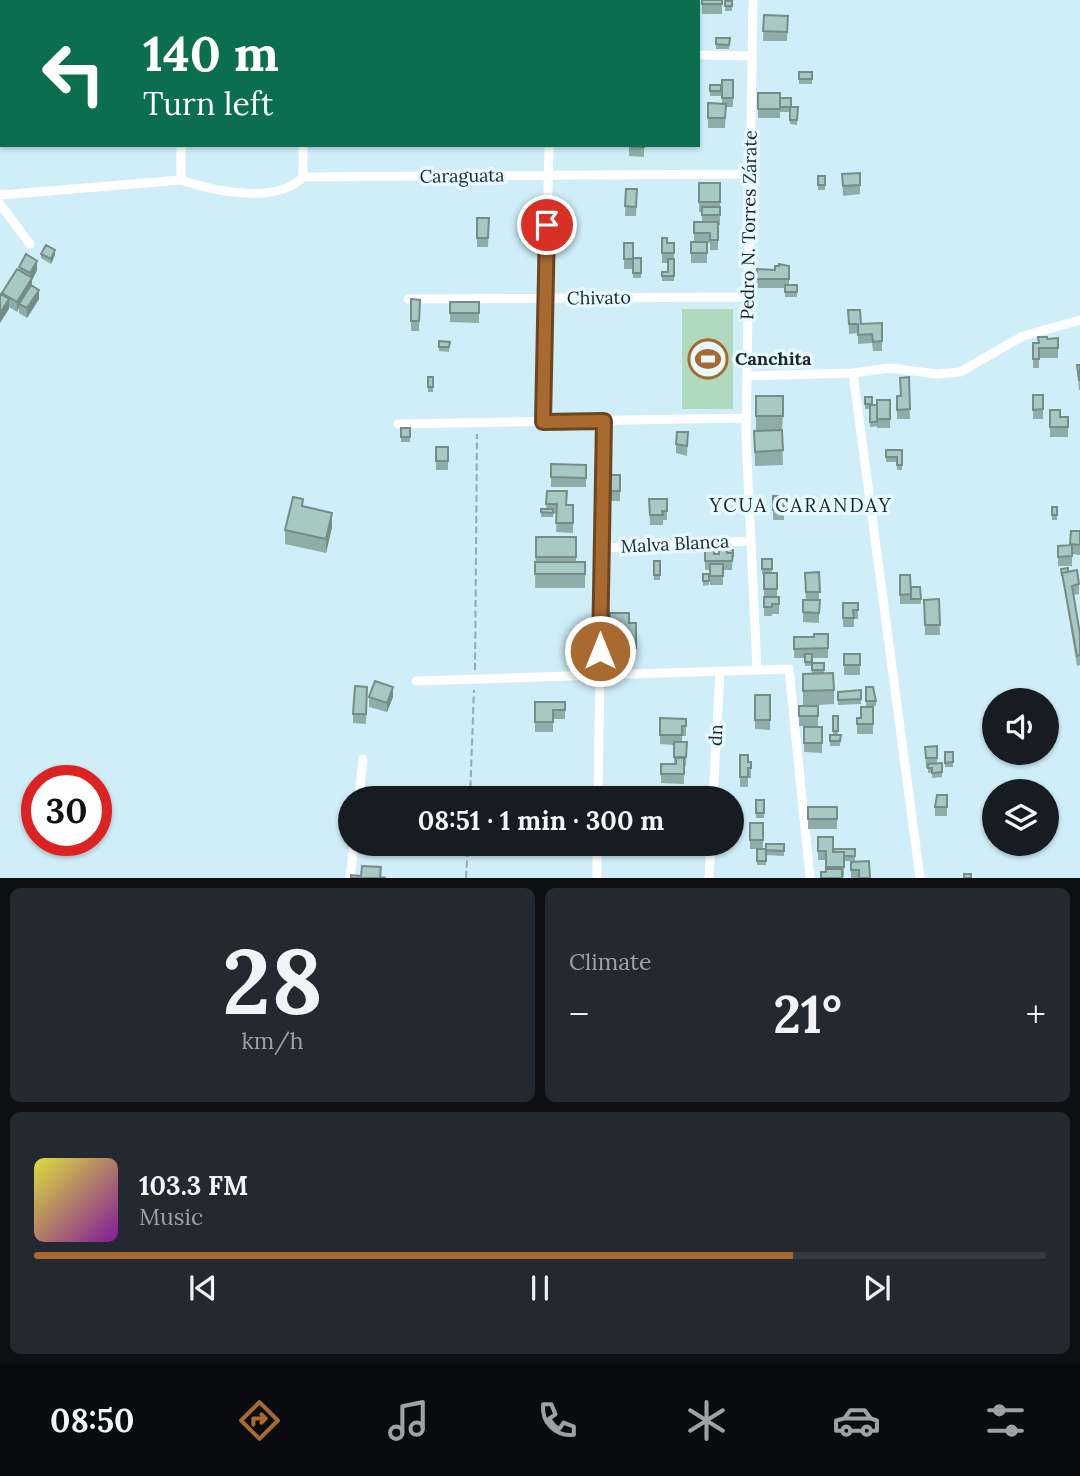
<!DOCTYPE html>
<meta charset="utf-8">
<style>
:root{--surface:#171b24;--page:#242831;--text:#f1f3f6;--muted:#9ea1a6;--line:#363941;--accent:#a86a2f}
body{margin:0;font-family:Lora,serif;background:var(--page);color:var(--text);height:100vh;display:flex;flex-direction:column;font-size:26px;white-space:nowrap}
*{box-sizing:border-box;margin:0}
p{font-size:23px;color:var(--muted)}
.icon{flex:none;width:38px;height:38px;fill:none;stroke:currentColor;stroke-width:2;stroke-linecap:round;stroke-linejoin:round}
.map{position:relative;height:878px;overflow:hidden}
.sheet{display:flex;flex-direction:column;gap:10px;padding:10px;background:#0d0f14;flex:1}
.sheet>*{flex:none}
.top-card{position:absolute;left:0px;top:0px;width:700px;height:147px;box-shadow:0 2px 5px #0004;background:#0b6e4f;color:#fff;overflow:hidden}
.buttons{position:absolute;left:982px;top:688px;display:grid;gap:14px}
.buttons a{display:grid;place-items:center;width:77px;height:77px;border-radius:50%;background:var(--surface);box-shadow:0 2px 5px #0004;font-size:35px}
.speed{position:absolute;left:21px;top:765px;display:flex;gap:14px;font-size:35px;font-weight:700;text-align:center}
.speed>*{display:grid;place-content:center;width:91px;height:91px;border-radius:50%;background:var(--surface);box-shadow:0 2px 5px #0004;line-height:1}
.speed .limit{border:10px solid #d22;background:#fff;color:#111}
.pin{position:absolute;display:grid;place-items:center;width:60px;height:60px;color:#fff;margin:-30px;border:4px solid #fff;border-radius:50%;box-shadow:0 2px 7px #0007}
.me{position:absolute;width:77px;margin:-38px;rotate:0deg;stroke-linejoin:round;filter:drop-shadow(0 0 5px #0008)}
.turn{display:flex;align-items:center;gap:24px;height:147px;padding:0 28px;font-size:32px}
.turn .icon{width:91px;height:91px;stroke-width:2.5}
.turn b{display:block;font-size:49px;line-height:60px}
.big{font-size:52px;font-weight:700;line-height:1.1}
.sheet .widget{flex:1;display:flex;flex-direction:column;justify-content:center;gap:10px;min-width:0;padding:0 24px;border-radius:10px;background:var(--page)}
.sheet .dial{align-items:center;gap:0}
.dial b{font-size:91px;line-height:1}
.song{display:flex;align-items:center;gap:21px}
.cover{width:84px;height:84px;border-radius:10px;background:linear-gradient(135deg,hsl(60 70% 55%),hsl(290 70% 35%))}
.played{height:7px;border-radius:4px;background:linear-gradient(90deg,var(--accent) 75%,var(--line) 75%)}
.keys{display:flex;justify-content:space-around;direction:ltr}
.heat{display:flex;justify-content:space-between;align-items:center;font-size:38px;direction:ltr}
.sheet .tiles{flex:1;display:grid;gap:10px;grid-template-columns:1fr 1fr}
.widget:last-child{grid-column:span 2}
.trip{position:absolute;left:338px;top:786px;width:406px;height:70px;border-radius:35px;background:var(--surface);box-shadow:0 2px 5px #0004;font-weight:700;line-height:70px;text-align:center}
.tab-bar{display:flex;height:112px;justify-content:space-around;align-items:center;background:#090b0e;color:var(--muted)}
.tab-bar .icon{width:49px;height:49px}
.tab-bar .active{color:var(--accent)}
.tab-bar b{font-size:32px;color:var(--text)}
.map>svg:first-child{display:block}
</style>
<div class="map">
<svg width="1080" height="878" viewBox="0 0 1080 878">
<rect width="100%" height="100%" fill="#cfeef7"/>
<path fill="#b0dabd" d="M682,309H733V409H682Z"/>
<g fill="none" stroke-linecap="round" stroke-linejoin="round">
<path stroke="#91a9b1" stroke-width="2" stroke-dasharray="7 3.5" stroke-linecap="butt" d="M475,670L477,434
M470,798L474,690
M466,878L468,844"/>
<path stroke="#fff" stroke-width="9" d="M90,0L91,2
M303,0V2
M753,0L746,437L757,670L789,669L810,878
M552,2L553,0
M698,55L752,56
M303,177V145
M181,180V145
M0,195L181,180C213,191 276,205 303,177L750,174
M0,204L30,244
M408,299L748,297
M853,373L920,878
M747,376L853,373L890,368L937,374L960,372L1023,336L1080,320
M543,422L549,145
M398,424L746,418
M601,548L750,541
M416,681L757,670
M359,798L363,759
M598,798L604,421
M713,798L720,672
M350,878L354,844
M597,878V844
M709,878L711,844"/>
</g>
<path fill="#90aca9" d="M702,0H722V14H702Z
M725,1H732V11H725Z
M764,15L788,16L787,41H763Z
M716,38H730L729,49H716Z
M799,72H812V84H799Z
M722,80H733V107H726L725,128H708V103L722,104Z
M710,85H721V96H710Z
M758,93H780V118H758Z
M780,98L791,107H798L797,125L790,124V112H780Z
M629,145H644V157L629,156Z
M842,174L860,185V194L843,196Z
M818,176H825V190H818Z
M699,183H720V225H718V250H710V243H707V263H691V242H694V222H702V212H699Z
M626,189H637L636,216H625Z
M477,218H489L488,247H477Z
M662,238L667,243H674V281H662V272H668V263H662Z
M624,243H633V269H624Z
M41,254L55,255L51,264L41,258Z
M633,258H641V278H633Z
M789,266V285H797V297H785V288H757V269L773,270Z
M19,267L37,270L32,280V285L39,299L27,318L19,313V307L17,312L9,307L0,323V296L2,295V293L19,270Z
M411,299L420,300L419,331H411Z
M450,302H479V323L450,322Z
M848,310L861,324L882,323V351H873L872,343L858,344V333L849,334Z
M1058,338V358H1039V368H1033V343H1039L1047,339Z
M439,341L450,342L449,352L439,351Z
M1077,365H1080V390H1079Z
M428,377H433V392H428Z
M909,377L910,419H897V396H901Z
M1033,395H1043V419H1033Z
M756,396L783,416L782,430L783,465L755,466L754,431L776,430H756Z
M865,397H872V405H877V426L870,427V409H865Z
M877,400H890V428H877Z
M1050,410L1060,417H1068V437H1050Z
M401,428H410V442H401Z
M688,432L687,456L676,453V444Z
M436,447H448V470H436Z
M886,450H902V470H897V462H886Z
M551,464L586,465V487H551Z
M610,475H620V501H610Z
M547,491L567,505H573V533L556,532L557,514L553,513V517H541V509H546Z
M773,496L782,501L784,511V520H773Z
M649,499H667V520H663V525H650Z
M303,507L332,527L326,553L285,544V530Z
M1052,507H1057V520H1052Z
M1080,531V555L1072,554V566H1058V546L1070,545Z
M536,537H576V562H585V588H535Z
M705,549L714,554H719L733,550L732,570H723V585H710V570H705Z
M762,559H772V573H777V597H779V614H772V616H764V574H762Z
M654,561H660V580H654Z
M1061,569L1068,572L1079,584V594L1073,595L1080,634V665L1077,666Z
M819,572V623L803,622V600H806L805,573Z
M703,574H709V585L703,586Z
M900,575H910L911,604H900Z
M911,587H920L921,604H911Z
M939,599L940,635H925L924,600Z
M843,603H858V619H854V627H843Z
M610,613L629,623H636V658H619L616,632V655H612V632H610Z
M828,634V658H812V663H824V673L834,690V704L803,706V674H812V666H805V658H794V637H814Z
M844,654H860V675H844Z
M866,687L876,701V706H866Z
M861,690V704L838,705V700Z
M755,695H770V730L755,729Z
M367,697L366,724L353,723V714Z
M369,697H393L387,712L369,707Z
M535,702H565V719H553V732H535Z
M799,706H818V726H799Z
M873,707V734H857V718H861Z
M833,716H838V735H841L840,746H830V735H833Z
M660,718L686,719V736H682V742H687L686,766H684V784L661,783V764L674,763V745L660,744Z
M804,727H822V753L804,752Z
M937,746V763H942V777L932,778V773H928V768H926L925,747Z
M945,752H953V767H945Z
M740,755L748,762H751V778H748V787H740Z
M947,795V816H935V807Z
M756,800H764V818H756Z
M808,807H837V829H808Z
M750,823H763V849H766V865H757V849H750Z
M818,837L833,852L855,849V861H844V877L826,872V860H818Z
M766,844H784V856L766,855Z
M851,862L870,878H851Z"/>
<path fill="#768c89" d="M55,250V255L51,264V259Z
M37,261V270L32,280V288L19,304V307L17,312V302L30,281V273Z
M39,290V299L27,318V308Z
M9,299V309L0,323V313Z
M332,513V527L326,553V539Z
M393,687V697L387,712V703Z"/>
<path fill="#a8c8c4" stroke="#768c89" stroke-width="2" d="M702,0H722V4H702Z
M725,1H732V6H725Z
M764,15L788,16L787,32L763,31Z
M716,38H730L729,45L716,44Z
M799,72H812V79H799Z
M722,80H733V98H722Z
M710,85H721V91H710Z
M758,93H780V109H758Z
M780,98H791V107H780Z
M708,103L726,104L725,118H708Z
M790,107H798L797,120H790Z
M629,145H644V147L629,146Z
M860,173V185L843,186L842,174Z
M818,176H825V185H818Z
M699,183H720V202H699Z
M626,189H637L636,207L625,206Z
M702,207H720V215H702Z
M477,218H489L488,238H477Z
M694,222H718V240H710V233H694Z
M662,238H667V243H674V253H662Z
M691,242H707V253H691Z
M624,243H633V259H624Z
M46,245L55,250L51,259L41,254Z
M26,254L37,261L30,273L19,267Z
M633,258H641V273H633Z
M668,259H674V276H662V272H668Z
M779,264L789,266V279H757V269L775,270V266H779Z
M17,269L32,278L17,302L2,293Z
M31,285L39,290L27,308L19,304Z
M785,285H797V292H785Z
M1,294L9,299L0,313V296Z
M411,299L420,300L419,321H411Z
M450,302H479V313H450Z
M848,310H860L861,324L882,323V341L873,342L872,334L858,335V324H849Z
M1038,337H1047V339L1058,338V348H1039V359H1033V343H1039Z
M439,341L450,342L449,347H439Z
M1077,365H1080V380H1079Z
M428,377H433V387H428Z
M909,377L910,409L897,410V396H901L900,378Z
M1033,395H1043V409L1033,410Z
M756,396H783V416H756Z
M865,397H872V404H865Z
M877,400H890V419H877Z
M870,405H877V422H870Z
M1050,410H1060V417H1068V427H1050Z
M401,428H410V437H401Z
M782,430L783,450L755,452L754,431Z
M677,432H688L687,446L676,444Z
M436,447H448V461H436Z
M886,450H902V465H897V457H886Z
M551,464L586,465V478L551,477Z
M610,475H620V491H610Z
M547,491H567L566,505H573V523H556L557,504H546Z
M773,496H782V501H784V511L773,510Z
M293,497L303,499L302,506L332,513L326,539L285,530Z
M649,499H667V511H662L663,515H650Z
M1052,507H1057V515H1052Z
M541,509H553V513L541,512Z
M1071,531H1080V545L1070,544Z
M536,537H576V557H536Z
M1072,545V556L1058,557V546Z
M705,549H714V554H719V549H727V553H733L732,561H705Z
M727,550H733V557V553H727Z
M762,559H772V569H762Z
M654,561H660V575H654Z
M535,562H585V574H535Z
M710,564H723V576H710Z
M1068,568V572L1062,573V576L1061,569Z
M1077,570L1079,584L1072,586L1080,634V655L1077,656L1062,573Z
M819,572L820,592H806L805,573Z
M764,573H777V589H764Z
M703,574H709V581H703Z
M900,575H910L911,594L900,595Z
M911,587H920L921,599H911Z
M764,597H779V604H772V607H764Z
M939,599L940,625H925L924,600Z
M803,600H820L819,613L803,612Z
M843,603H858V610H853L854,618H843Z
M610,613H629V623H636V648H619L617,632H620V622H610Z
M612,627H616V650H612Z
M814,634H828V648L794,649V637H814Z
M805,654H812V662H805Z
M844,654H860V665H844Z
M812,663H824V670H812Z
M833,673L834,690L803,691V674Z
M375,681L393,687L387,703L369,697Z
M355,686L367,687L366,714H353Z
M866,687H873L876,701H866Z
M861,690V699L838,700V692Z
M755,695H770V720H755Z
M535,702H565V710H553V722H535Z
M799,706H818V716H799Z
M861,707H873V724H857V718H861Z
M833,716H838V731H833Z
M660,718L686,719V726H682V735H660Z
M804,727H822V743H804Z
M830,735H841L840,741H830Z
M674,742H687L686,757H674Z
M937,746V758H926L925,747Z
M945,752H953V762L945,763Z
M740,755H748V762H751V768H748V777H740Z
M676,758H684V774H661V764H676Z
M942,763V772L932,773V768H928V764Z
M937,795H947V807H935Z
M756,800H764V813H756Z
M808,807H837V819H808Z
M750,823H763V840H750Z
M818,837H833V852H844V867H826V851H818Z
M766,844H784V851L766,850Z
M757,849H766V861H757Z
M834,849H855V856H844V852H834Z
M869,861L870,878H859V870H851V862Z
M362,866L381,867L380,877L386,878H351V875L361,876Z
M826,869H842V878H821V872H826Z
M964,874H971V878H964Z"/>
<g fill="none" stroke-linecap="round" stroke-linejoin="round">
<g stroke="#6d451f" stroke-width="18">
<path id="route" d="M547,225L543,422L604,421L600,651"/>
</g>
<use href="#route" stroke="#a86a2f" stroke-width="12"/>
</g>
<defs>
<g id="stadium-ring" transform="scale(2.0125)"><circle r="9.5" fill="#e6f9ff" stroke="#a86a2f" stroke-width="1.5"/><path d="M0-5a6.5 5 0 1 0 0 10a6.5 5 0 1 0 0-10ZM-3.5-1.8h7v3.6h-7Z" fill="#a86a2f"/></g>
</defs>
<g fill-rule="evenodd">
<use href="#stadium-ring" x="708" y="359"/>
</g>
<g text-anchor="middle" stroke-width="7" stroke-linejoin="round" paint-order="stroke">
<g font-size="18" fill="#1a262a" stroke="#e6f9ff">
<text transform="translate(462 176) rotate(-1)" y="6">Caraguata</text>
<text transform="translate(749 225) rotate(-89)" y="6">Pedro N. Torres Zárate</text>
<text transform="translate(599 298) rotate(-1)" y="6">Chivato</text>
<text transform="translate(675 544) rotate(-3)" y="6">Malva Blanca</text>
<text transform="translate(716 735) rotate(-87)" y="6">dn</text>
</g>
<g font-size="18" font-weight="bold" fill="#1a262a" stroke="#e6f9ff" text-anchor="start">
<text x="735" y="365">Canchita</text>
</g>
<g font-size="19" letter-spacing="2" fill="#1a262a" stroke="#e6f9ff">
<text x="801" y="512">YCUA CARANDAY</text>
</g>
</g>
</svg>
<div class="buttons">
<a><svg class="icon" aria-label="sound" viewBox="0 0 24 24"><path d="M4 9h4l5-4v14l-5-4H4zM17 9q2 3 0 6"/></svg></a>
<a><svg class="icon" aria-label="layers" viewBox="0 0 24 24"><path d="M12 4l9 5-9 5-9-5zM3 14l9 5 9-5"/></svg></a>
</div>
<div class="speed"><div class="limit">30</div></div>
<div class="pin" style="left:547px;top:225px;background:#d93025"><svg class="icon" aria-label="arrive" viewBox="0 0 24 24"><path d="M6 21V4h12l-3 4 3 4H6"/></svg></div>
<svg class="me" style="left:600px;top:651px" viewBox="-20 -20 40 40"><circle r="17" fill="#a86a2f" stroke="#fff" stroke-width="3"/><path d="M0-11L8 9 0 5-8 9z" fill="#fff"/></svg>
<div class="trip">08:51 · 1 min · 300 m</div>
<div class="top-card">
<div class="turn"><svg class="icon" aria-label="left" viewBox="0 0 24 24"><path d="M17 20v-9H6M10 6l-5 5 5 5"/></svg><div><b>140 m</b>Turn left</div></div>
</div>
</div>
<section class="sheet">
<div class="tiles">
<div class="widget dial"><b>28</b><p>km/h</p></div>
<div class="widget"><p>Climate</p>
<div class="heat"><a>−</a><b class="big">21°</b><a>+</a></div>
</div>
<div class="widget">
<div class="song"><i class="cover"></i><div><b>103.3 FM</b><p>Music</p></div></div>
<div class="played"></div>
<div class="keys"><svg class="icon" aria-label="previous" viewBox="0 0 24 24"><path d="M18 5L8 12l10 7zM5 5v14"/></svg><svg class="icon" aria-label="pause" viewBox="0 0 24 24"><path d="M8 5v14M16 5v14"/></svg><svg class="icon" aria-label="next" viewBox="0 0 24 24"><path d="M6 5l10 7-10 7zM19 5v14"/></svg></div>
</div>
</div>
</section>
<nav class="tab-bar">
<b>08:50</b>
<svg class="icon active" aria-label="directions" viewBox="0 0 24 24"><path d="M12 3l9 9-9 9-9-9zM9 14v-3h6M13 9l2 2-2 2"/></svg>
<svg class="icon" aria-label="music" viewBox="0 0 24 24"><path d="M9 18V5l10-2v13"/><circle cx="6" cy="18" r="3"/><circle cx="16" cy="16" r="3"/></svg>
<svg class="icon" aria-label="phone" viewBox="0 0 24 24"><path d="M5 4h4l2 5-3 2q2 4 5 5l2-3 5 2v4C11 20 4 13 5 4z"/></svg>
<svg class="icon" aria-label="climate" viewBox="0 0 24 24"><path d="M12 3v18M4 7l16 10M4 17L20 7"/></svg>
<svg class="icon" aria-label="car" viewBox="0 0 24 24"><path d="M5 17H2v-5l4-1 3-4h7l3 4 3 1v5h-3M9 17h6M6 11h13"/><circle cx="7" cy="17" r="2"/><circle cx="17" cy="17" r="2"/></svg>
<svg class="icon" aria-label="filters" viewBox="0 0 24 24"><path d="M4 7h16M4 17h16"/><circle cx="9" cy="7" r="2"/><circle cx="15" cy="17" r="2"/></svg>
</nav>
